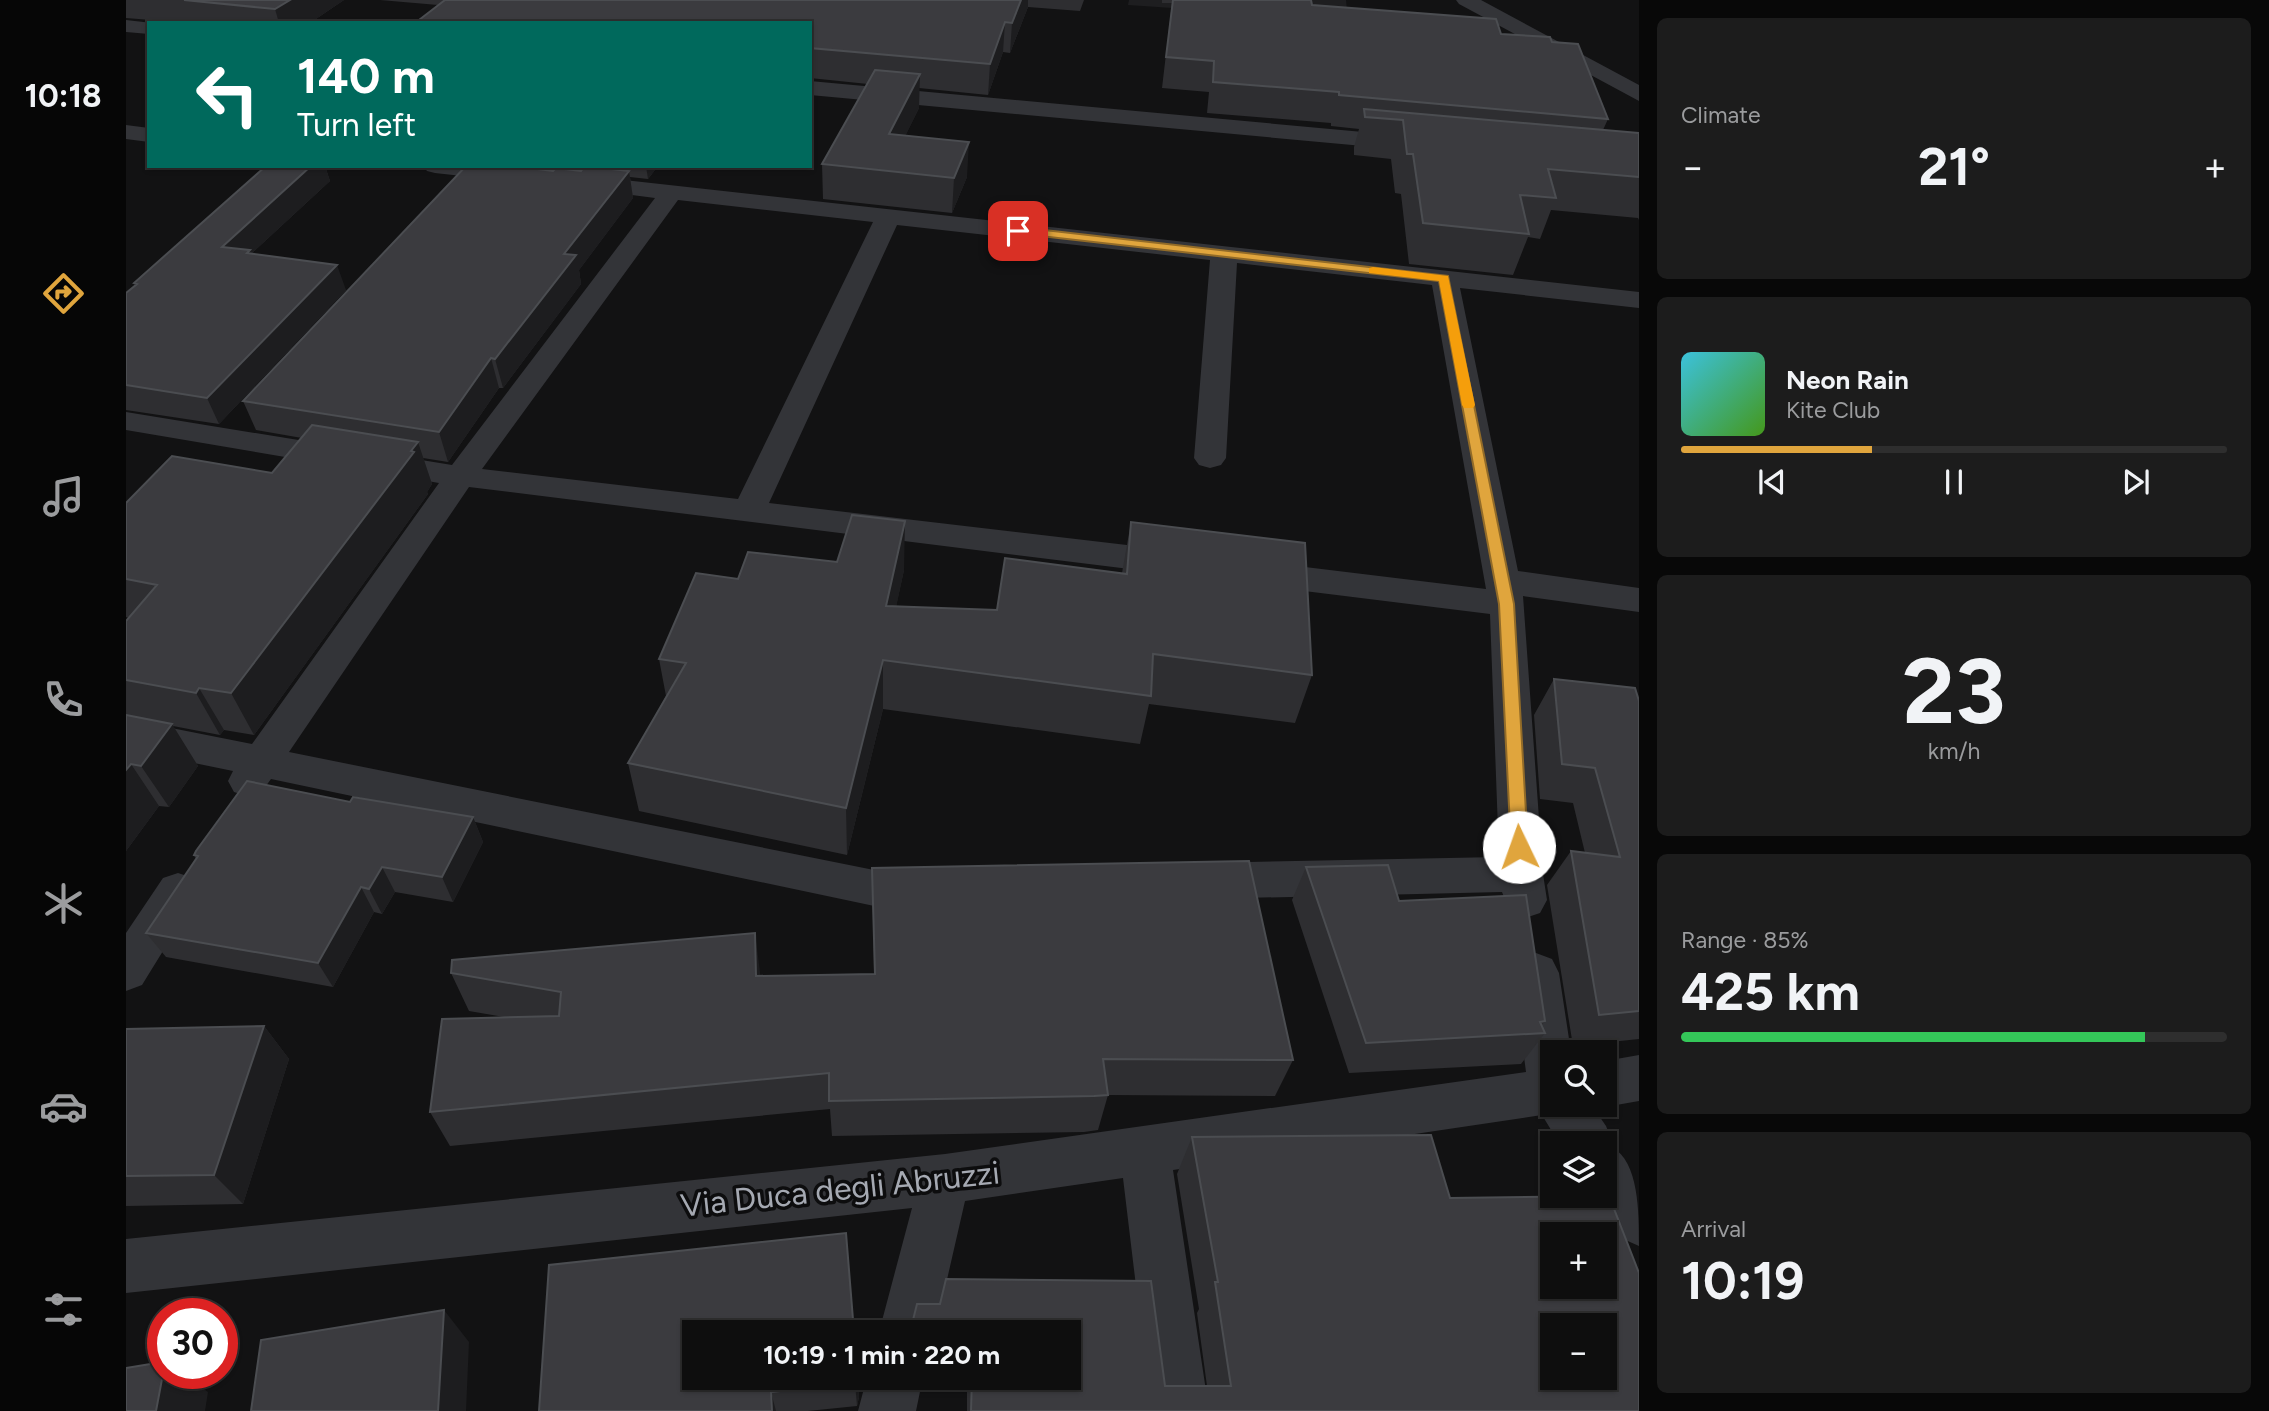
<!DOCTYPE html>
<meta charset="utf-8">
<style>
:root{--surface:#0e0e0e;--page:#1c1c1c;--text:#f1f3f6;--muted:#9b9c9e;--line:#2e2e2e;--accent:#e0a53d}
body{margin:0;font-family:Figtree,sans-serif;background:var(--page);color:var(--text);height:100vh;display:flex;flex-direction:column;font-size:26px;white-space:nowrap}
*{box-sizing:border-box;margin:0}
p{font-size:23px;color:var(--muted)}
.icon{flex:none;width:38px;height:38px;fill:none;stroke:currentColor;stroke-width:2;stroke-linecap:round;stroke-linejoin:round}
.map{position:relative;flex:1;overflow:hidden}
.sheet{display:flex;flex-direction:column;gap:18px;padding:18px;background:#080808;width:630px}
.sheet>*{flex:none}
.top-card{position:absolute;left:21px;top:21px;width:665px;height:147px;border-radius:0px;box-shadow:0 2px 5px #0004,0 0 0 2px var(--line);background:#00695c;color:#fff;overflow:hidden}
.tools{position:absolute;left:1414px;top:1040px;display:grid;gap:14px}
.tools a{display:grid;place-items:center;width:77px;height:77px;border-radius:0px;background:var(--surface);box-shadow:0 2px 5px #0004,0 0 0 2px var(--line);font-size:35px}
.speed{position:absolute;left:21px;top:1298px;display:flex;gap:14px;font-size:35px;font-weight:700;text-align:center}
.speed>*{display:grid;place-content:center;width:91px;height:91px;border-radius:50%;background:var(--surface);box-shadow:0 2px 5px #0004,0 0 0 2px var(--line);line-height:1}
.speed .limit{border:10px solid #d22;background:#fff;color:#111}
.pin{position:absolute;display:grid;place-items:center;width:60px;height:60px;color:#fff;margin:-30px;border-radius:14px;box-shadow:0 4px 10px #0006}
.me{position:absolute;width:77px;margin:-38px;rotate:357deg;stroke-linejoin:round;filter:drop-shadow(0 0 5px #0008)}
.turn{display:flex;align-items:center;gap:24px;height:147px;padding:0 35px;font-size:32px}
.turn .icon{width:91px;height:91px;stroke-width:2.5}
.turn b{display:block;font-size:49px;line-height:60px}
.big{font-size:52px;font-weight:700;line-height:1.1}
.sheet .card{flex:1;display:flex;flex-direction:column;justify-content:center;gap:10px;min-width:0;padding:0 24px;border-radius:10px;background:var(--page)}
.sheet .dial{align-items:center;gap:0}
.dial b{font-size:91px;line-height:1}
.song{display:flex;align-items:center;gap:21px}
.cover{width:84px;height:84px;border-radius:10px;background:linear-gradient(135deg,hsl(190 70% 55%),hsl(100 70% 35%))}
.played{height:7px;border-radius:4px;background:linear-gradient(90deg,var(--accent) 35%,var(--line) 35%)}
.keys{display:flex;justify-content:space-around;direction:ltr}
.heat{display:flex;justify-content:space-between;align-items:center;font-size:38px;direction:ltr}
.charge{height:10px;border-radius:5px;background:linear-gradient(90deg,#34c759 85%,var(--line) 0)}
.trip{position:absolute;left:556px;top:1320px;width:399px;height:70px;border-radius:0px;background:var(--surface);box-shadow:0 2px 5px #0004,0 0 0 2px var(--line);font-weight:700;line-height:70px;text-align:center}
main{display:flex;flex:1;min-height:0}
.dock{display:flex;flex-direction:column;width:126px;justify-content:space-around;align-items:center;background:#060606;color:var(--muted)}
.dock .icon{width:49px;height:49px}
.dock .selected{color:var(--accent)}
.dock b{font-size:32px;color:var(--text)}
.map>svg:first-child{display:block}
</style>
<main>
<nav class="dock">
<b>10:18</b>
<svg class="icon selected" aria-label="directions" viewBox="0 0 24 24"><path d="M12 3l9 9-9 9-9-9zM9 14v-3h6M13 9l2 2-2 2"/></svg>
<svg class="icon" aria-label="music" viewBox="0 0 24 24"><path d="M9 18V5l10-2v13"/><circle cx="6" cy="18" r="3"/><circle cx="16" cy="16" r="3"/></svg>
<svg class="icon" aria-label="phone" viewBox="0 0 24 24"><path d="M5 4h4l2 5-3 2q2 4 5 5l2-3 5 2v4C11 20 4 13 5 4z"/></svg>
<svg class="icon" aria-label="climate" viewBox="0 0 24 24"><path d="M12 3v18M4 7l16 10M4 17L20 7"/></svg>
<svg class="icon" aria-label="car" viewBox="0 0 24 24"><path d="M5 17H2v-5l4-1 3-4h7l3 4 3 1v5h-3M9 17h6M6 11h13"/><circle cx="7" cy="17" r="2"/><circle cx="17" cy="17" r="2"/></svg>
<svg class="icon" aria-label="filters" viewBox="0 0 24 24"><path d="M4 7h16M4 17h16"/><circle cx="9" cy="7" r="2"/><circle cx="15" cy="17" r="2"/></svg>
</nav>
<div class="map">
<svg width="1513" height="1411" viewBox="0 0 1513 1411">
<rect width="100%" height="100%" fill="#121213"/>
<path fill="#1e1e20" d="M1003,0H1220L1222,20L1002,5Z"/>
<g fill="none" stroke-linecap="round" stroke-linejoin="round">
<path fill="#333438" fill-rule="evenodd" d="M1330,0H1355L1513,85V101L1333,4Z
M0,20L26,23H23V34L0,32Z
M684,81L1281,136L1289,138L1293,143L1289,148L1281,150L684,95Z
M0,125L23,128V142L0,139Z
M297,166H377L399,170L402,175L399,180L390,182L309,173L301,171Z
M453,175L1513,292V308L1334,288L1392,571L1513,588V612L1397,596L1417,874L1421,900L1414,913L1399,918L1384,913L1376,892L1075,899L1060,894L1053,881L1060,868L1075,863L1373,857L1364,614L1129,585L1117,581L1112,573L1117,565L1129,561L1360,589L1306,285L1111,263L1100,458L1095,465L1084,468L1073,465L1068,458L1084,260L771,225L643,503L1052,551L1064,555L1069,563L1064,571L1052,575L343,487L163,752L753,871L798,870L813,875L820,888L813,901L798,906L753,907L145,779C134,795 126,798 108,792L102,781L107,771L0,749V719L126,744L313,483L0,430V412L326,465L529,198L444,187L441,182L444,177ZM552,200L747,222L612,499L356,469Z
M52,873L67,878L74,891L16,985L0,991V933L37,878Z
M1410,953L1426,959L1433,973L1445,1052H1426V1104H1465L1480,1126L1487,1143L1486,1147C1513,1162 1513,1212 1513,1246L1495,1238L1467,1195H1479V1143H1433L1416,1115L1047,1170L1083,1411H1025L997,1178L839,1201L809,1332H753L786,1208L0,1293V1239L819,1154L1400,1072L1387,973L1394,959Z
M1513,1055V1101L1479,1107L1472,1104H1479V1061Z
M741,1377H797L790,1411H732Z"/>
</g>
<path fill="#2e2e31" d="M0,0H218L184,23H26L25,20L0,18Z
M254,0H958L954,11L902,7L884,53L877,52L862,95L793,88V108L779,136L841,177L826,213L697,199L696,164L742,84L684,78V23H294L293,20L312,5Z
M1036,0H1185L1186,5L1426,42L1482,119L1477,130L1513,133V220L1512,218L1425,210L1414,239L1402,237L1387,275L1283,264L1275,194L1269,193L1265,159L1228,155V147L1233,129L1205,126V123L1081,113L1083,92L1036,88L1046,3H1036Z
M140,166H199L204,181L126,253L220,290L93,424L0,410V293L9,286L8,283Z
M478,166H532L522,179L504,177L507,198L453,270L455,284L377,388H373L322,462L297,458L306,484L301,492L302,494L128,735L98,730L94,735L47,726L72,766L43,807L33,806L0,851V621L3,618L0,617V503L146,473L176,438L130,430L117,401L427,171H455L479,168Z
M1005,522L1186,675L1169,723L1023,704L1014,744L757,709L721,855L513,811L502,763L540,696L533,659L612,579L711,562L778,570L770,606L871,610L996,573Z
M1428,679L1513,701V1039L1447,1046L1421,885L1445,851L1459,853L1447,803L1414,799L1408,715Z
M224,802L347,817L357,842L327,902L269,892L256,914L248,912L207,987L40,957L20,933L70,859L68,855Z
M1180,867L1273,901L1419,1021L1416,1025L1419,1033L1395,1064L1223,1073L1166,900Z
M746,868L1167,1060L1149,1096L982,1095L972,1130L958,1132L706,1136L704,1109L324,1146L304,1112L378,1017L343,1011L325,973L634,976L748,974Z
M138,1026L163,1059L117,1204L0,1206V1029Z
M1066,1137L1324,1198L1513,1411H841V1390L798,1387L799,1377H943L1039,1386H1081L1071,1313L1073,1309L1051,1174Z
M569,1377H732L733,1397L731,1406L682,1411H413Z"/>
<path fill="#1d1d1f" d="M164,0H218L184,23H153L149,9Z
M895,0H902V7L884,53L886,23Z
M879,22L877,52L862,95L864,64Z
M794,74L793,108L763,169V134Z
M843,142L841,177L826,213L828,178Z
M185,166H199L204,181L126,253L134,275L96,247Z
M520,166H532L522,179Z
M503,171L507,198L453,270L455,284L377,388L369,359L438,254Z
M211,265L220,290L93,424L81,398Z
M365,358L373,388L322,462L313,432Z
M292,442L306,484L301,492L302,494L128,735L105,693Z
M779,521L778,570L760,655V606Z
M757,660V709L721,855L720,808Z
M73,688L98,730L94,735L70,693Z
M46,724L72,766L43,807L15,766Z
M5,764L33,806L0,851V770Z
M347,817L357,842L327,902L316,877Z
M256,867L269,892L256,914L243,889Z
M235,887L248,912L207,987L192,963Z
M629,933L634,972L636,1014L630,976Z
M138,1026L163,1059L117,1204L88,1175Z
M318,1310L343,1342L340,1411H312Z
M37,1374H57L82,1392L79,1411H30Z
M731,1377H732L733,1397L731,1406L729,1383Z
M645,1392L650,1411H646Z"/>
<path fill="#3b3b3f" stroke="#4b4d51" stroke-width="2" fill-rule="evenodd" d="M58,0H164L149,9Z
M319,0H895L886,23L879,22L864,64L684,48V23H320L293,20Z
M1047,0H1185L1186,5L1370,19L1375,34L1424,37L1426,42L1452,44L1482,119L1213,95V92L1087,82L1088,61L1040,57Z
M749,70L794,74L763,134L843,142L828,178L696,164Z
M1238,109L1513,133V177L1422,169L1430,198L1394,195L1403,234L1297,223L1287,154H1281L1277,120L1239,117Z
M140,166H185L96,247L124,250L121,253L211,265L81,398L0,385V293L11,284L8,283Z
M340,166H387L427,171L430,168L455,171L459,166L503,171L438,254L450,255L369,359L365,358L313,432L117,401Z
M186,425L292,442L285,451L288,452L105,693L73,688L70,693L0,680V621L31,585L0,579V503L46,456L146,473Z
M726,515L779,521L760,606L871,610L879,558L1001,574L1005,522L1179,543L1186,675L1027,654L1025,696L757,660L720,808L502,763L560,663L533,659L570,573L612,579L622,552L711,562Z
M1428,679L1509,688L1513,701V1011L1473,1015L1445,851L1494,857L1469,768L1436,764Z
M0,715L46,724L15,766L5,764L0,770Z
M121,781L224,802L227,797L347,817L316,877L256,867L243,889L235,887L192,963L20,933L72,856L68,855L70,851Z
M1123,861L1167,1060L977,1059L982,1095L968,1096L703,1101V1073L304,1112L316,1019L433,1016L435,992L325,973L326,960L629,933L630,976L749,974L746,868Z
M1262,865L1273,901L1400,895L1419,1021L1414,1022L1419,1033L1240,1043L1180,867Z
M138,1026L88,1175L0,1176V1029Z
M1305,1135L1324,1198L1483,1196L1513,1273V1411H845L846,1377H943V1332H784L791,1304H814L820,1279L1025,1281L1039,1386H1105L1089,1282H1092L1066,1137ZM1426,1234H1479V1286H1426ZM1426,1325H1479V1377H1426Z
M720,1233L728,1332H569V1377H731L729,1383L645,1392L646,1411H413L423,1265Z
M318,1310L312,1411H125L135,1340Z
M37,1362V1374L30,1411H0V1368Z"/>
<path fill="#e0a53d" stroke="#926b28" stroke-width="2" d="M892,227L1322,276L1388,604L1402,847L1400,852H1387L1385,847L1373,604L1313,281L888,233V228Z"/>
<path fill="#f59e0b" d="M1247,267L1322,276L1349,405L1347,408H1338L1336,405L1313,281L1243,273V268Z"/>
<g text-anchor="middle" stroke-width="7" stroke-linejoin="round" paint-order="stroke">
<g font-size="32" fill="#a5a9b2" stroke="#0d0d0e">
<text transform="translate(714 1189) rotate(-6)" y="11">Via Duca degli Abruzzi</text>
</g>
</g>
</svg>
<div class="tools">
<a><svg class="icon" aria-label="search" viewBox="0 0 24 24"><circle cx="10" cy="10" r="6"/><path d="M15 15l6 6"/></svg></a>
<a><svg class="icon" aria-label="layers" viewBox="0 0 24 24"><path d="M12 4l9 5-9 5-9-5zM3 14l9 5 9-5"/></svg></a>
<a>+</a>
<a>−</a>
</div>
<div class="speed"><div class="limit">30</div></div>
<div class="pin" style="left:892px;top:231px;background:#d93025"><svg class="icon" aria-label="arrive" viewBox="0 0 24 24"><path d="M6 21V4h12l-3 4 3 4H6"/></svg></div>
<svg class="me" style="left:1393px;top:847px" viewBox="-20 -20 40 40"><circle r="19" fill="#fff"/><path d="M0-13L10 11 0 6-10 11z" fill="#e0a53d"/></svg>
<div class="trip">10:19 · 1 min · 220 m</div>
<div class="top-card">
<div class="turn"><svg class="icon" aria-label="left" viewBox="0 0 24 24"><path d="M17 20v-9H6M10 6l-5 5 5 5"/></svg><div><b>140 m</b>Turn left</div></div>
</div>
</div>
<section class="sheet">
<div class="card"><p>Climate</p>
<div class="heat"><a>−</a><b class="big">21°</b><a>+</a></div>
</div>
<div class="card">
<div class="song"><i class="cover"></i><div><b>Neon Rain</b><p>Kite Club</p></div></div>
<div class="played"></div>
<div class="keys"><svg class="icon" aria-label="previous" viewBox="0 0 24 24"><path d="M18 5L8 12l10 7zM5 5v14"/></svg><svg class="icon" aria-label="pause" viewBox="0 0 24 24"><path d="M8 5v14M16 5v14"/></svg><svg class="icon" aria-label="next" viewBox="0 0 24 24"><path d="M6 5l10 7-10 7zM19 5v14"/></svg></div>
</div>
<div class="card dial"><b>23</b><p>km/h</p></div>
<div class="card"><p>Range · 85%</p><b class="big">425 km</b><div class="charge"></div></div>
<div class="card"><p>Arrival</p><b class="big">10:19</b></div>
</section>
</main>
